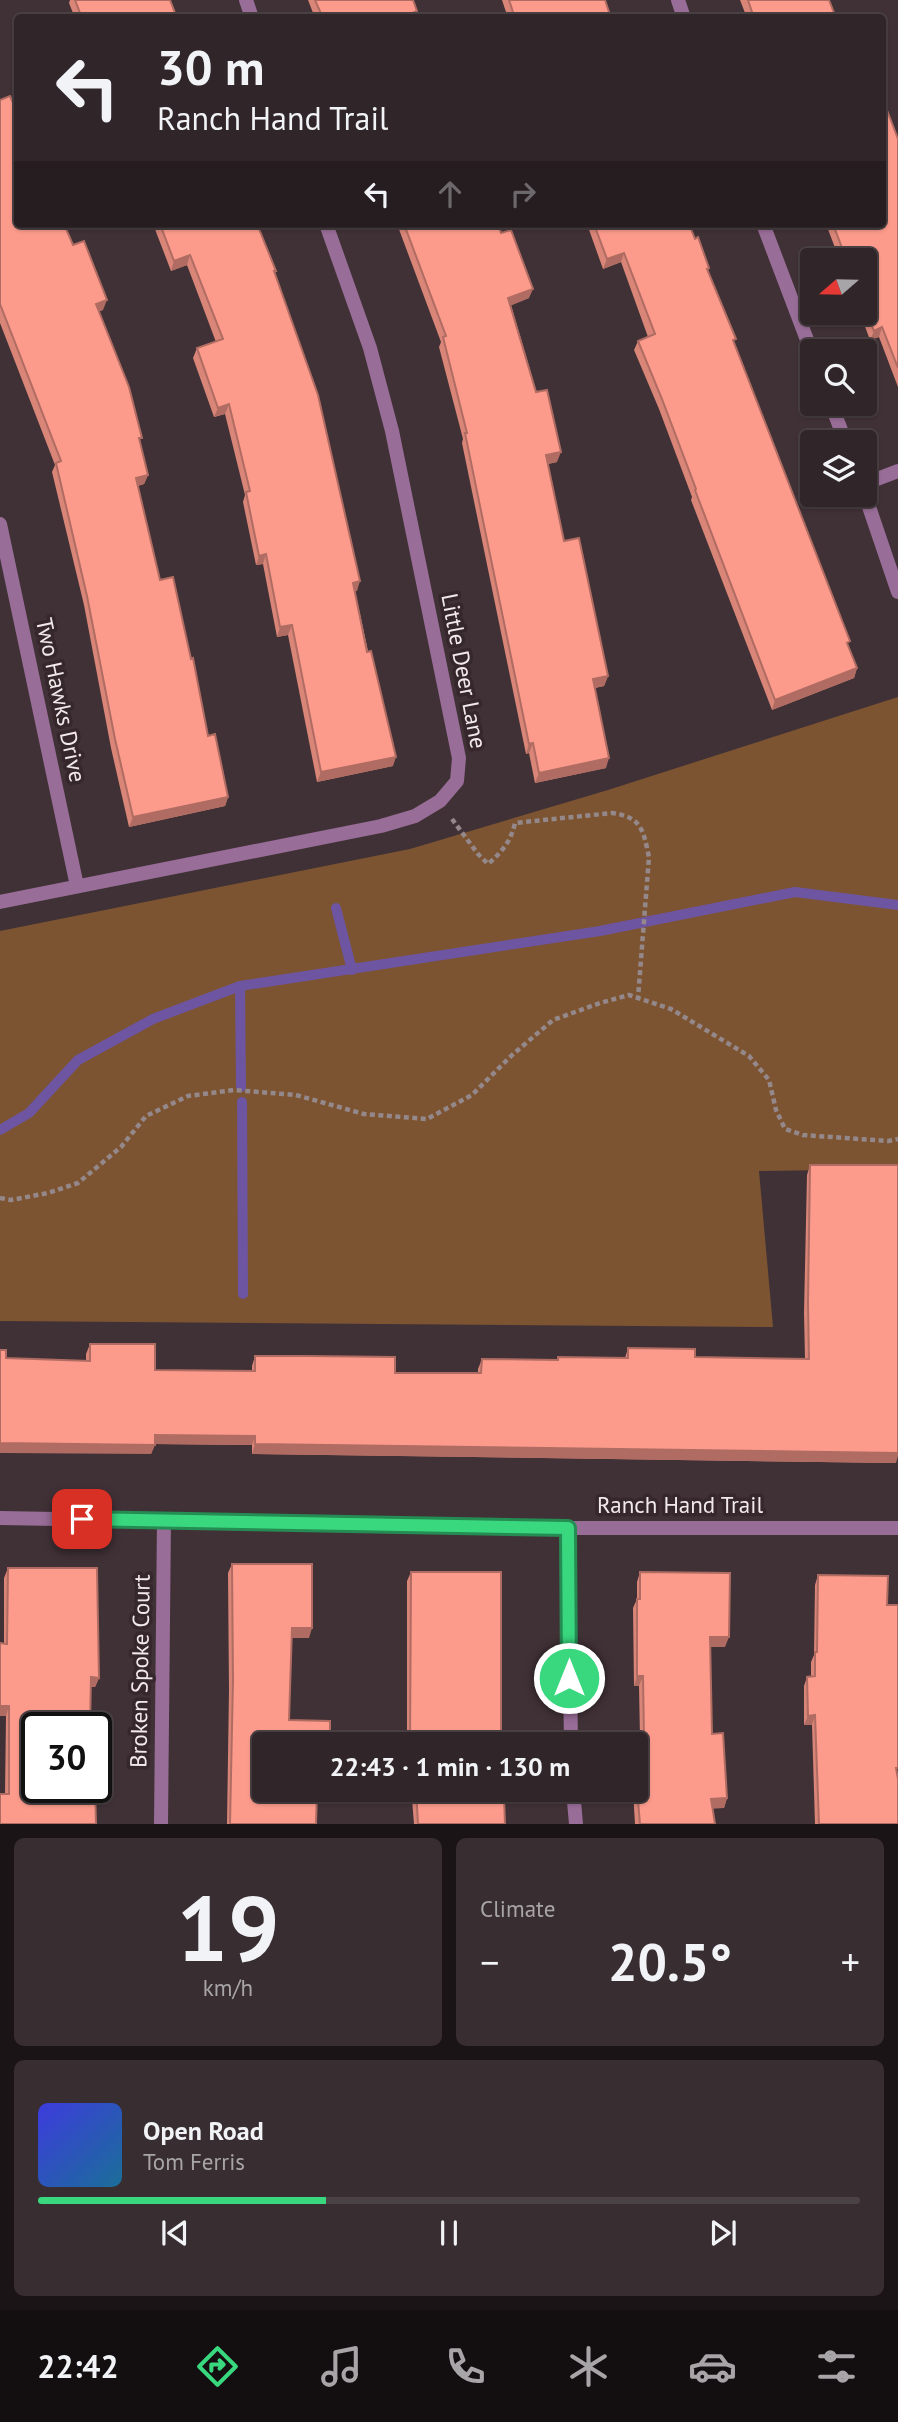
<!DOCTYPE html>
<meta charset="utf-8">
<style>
:root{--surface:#302528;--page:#382d30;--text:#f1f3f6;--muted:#a8a5a8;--line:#4b4245;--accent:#39d87f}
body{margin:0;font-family:"PT Sans",sans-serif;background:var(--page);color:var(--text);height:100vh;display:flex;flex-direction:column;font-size:26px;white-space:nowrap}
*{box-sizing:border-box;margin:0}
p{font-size:23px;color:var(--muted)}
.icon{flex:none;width:38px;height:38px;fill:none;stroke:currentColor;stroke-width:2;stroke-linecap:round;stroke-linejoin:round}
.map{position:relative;height:1824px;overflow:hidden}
.panel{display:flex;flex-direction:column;gap:14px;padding:14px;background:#1a1416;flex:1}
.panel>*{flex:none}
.banner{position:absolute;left:14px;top:14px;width:872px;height:214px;border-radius:7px;box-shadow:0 2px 5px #0004,0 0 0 2px var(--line);background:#302528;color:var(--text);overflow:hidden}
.needle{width:46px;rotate:250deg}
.controls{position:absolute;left:800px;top:248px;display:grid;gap:14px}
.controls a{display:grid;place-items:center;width:77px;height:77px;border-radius:7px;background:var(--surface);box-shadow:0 2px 5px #0004,0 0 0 2px var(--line);font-size:35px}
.speed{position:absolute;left:21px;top:1712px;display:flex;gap:14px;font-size:35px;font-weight:700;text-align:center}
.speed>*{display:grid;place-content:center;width:91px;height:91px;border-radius:50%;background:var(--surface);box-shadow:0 2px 5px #0004,0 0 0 2px var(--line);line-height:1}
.speed .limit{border:4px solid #111;border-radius:10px;background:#fff;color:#111}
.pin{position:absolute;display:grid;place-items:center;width:60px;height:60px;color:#fff;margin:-30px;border-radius:14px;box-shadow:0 4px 10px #0006}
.me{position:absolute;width:77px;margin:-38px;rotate:0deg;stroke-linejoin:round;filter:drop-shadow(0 0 5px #0008)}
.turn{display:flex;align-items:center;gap:24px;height:147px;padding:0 28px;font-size:32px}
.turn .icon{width:91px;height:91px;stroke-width:2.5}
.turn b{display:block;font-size:49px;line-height:60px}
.lanes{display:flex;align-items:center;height:66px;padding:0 28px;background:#0003;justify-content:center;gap:35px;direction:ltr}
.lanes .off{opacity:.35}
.big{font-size:52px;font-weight:700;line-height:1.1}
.panel .widget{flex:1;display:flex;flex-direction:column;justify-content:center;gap:10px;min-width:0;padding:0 24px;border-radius:10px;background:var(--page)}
.panel .dial{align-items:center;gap:0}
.dial b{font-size:91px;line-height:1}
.song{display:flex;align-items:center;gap:21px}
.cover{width:84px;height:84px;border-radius:10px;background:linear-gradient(135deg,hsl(240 70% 55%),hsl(200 70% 35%))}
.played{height:7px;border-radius:4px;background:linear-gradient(90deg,var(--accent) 35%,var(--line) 35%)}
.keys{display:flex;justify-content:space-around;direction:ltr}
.heat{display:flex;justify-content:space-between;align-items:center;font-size:38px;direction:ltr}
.panel .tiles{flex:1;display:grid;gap:14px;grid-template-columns:1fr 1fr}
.widget:last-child{grid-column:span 2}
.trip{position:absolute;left:252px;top:1732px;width:396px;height:70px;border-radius:7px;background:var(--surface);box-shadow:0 2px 5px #0004,0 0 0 2px var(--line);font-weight:700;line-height:70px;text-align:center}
.dock{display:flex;height:112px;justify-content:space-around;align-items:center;background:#130f10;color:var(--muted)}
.dock .icon{width:49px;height:49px}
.dock .selected{color:var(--accent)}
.dock b{font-size:32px;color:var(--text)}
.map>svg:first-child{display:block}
</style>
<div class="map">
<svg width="898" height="1824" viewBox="0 0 898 1824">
<rect width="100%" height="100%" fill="#403136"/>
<path fill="#7d5432" d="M898,697V1169L759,1171L773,1327L0,1321V931L410,849L608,790Z"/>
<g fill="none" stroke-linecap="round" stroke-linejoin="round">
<path stroke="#6d55a2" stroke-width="10" d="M336,908L352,970
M240,986L241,1087
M242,1102L243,1294
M0,1130L29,1113L78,1060L153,1019L240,986L600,931L795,892L898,905"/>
<path stroke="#94888b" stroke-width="4.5" stroke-dasharray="5 3.5" stroke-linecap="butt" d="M452,819L478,854L488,864C502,852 511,841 515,823L612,813C642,817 643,830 649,857L638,998
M0,1198L11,1200L48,1193L78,1183L121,1147L146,1116L188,1096L234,1090L296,1095L364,1114L427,1119L472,1095L511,1056L553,1020L600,1003L629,995L671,1009L749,1056L769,1080L776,1110L785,1129L803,1135L888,1141L898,1139"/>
<path stroke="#986d97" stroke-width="14" d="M246,0L252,18
M678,0L684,18
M763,224L812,353
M831,404L846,443
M864,484L898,471
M864,492L898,592
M0,524L77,886
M0,902L381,826L415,816L440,801L457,781L459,758L392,431L370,348L326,224
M0,1518L568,1528H898
M568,1528L571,1745
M573,1790L576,1824
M161,1824L164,1519"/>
</g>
<path fill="#d98578" d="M70,0H170L177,18H75L69,3Z
M308,0H413L417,11L415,18H315Z
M502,0H605L611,18H508Z
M740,0H829L836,18H747Z
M0,100L18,224L73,245L103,310L99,311L140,443L148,475L144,484L138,486L160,580L208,736L228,797L225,806L129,827L111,748L84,605L52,472L55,465L0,323Z
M898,139V387L879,337L870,340L860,313H864V261H840L826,224H882Z
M153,224H257L276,271L275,273L357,591H355L393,766L317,782L288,635L277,637L263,564L256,565L243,502L245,495L225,414L214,417L193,358L197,348L216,342L187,265L171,271Z
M397,224H498L529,298L511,305L557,462L548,464L564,541L608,676L604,686L595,688L606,768L535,783L529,753L526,754L462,443L463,439L439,347L441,342Z
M587,224H689L695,239L709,268L708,271L734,344L857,668L854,678L772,710L691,500L692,497L659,409L634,350L638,341L648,337L621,262L603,269Z
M810,1165L896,1463L252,1454V1445L155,1444L151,1454L6,1358L86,1361V1354L90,1344L155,1370L252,1371V1366L255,1356L395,1373H478V1369L482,1359L557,1360L558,1357L625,1358L628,1348L695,1357L805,1359L804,1313L807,1175Z
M232,1564L309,1638H292L289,1720L325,1795L317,1794L316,1824H227L229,1690L228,1573Z
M8,1568L99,1678L95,1687H90L37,1727L95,1787L5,1794L6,1716L4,1643V1578Z
M411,1572L501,1745H407V1581Z
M640,1572L725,1647H710L712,1734L727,1798L724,1808H713L715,1824H635L633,1790H635V1745H631L634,1738H640L639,1686H634L633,1608L637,1599V1582Z
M818,1575L887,1605L898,1824H815L812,1725H804V1686L807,1677L811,1676V1662L814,1655L815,1585Z
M407,1790H501L505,1824H414L412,1799H407Z"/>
<path fill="#b06c62" d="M417,11L415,18H401V17Z
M624,253L621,262L603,269L607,259Z
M190,255L187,265L171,271L174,261Z
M533,289L529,298L505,308L508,298Z
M107,300L103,310L93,314L96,304Z
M882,327L879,337L870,340L874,331Z
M229,404L225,414L214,417L218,408Z
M561,452L557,462L542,465L546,455Z
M148,475L144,484L133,487L136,478Z
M266,554L263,564L256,565L259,556Z
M360,581L357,591L349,592L353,583Z
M292,625L288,635L277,637L280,627Z
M857,668L854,678L772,710L775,700Z
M608,676L604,686L589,689L593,679Z
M533,743L529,753L526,754L529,744Z
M396,757L393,766L317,782L321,772Z
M609,758L606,768L535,783L539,773Z
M228,797L225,806L129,827L133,817Z
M155,1435L255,1436L252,1445L151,1444Z
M0,1443L155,1445L151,1454L0,1453Z
M255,1444L898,1453V1456L896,1463L252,1454Z
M292,1628H312L309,1638H288Z
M710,1637H729L725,1647H706Z
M637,1676H643L639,1686H634Z
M91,1677L99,1678L95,1687H87Z
M0,1706H9L6,1716H0Z
M815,1715L812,1725H804L808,1716Z
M315,1790H327L325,1795L314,1794Z
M410,1790H415L412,1799H407Z
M727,1798L724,1808L708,1809L711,1799Z"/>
<path fill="#fc9b8c" stroke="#b06c62" stroke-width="2" d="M75,0H170L177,18H82Z
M315,0H413L417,11L401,18H323Z
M509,0H605L611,18H515Z
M748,0H829L836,18H754Z
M10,96L18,114V224H64L73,245L84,241L107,300L96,304L129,387L142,438H139L148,475L136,478L160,580L173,577L191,659L193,658L208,736L215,734L228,797L133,817L115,739L87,596L56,463L61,461L0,304V100Z
M882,97L898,139V368L882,327L874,331L864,306V261H847L833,224H882Z
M160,224H257L276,271H274L318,395L360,581L353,583L367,652L371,651L396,757L321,772L292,625L280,627L266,554L259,556L246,492L250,491L229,404L218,408L197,348L223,339L190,255L174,261Z
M404,224H498L501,233L511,230L533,289L508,298L536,392L547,390L561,452L546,455L564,541L579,538L608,676L593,679L609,758L539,773L533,743L529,744L465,433H467L443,337L446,336Z
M594,224H689L695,239L698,237L709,268L707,269L736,339L733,340L850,641L847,643L857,668L775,700L695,490L696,489L662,399L638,341L655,334L624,253L607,259Z
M810,1165H898V1453L255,1444V1436L155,1435V1445L0,1443V1350H6V1358L90,1361V1344H155V1370L255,1371V1356H307L395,1357V1373H481L482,1359L558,1360V1357L628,1358V1348L695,1349V1357L809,1359L808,1303Z
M232,1564H312V1628H292L289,1720L330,1721V1745H264V1790H317L316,1824H230L233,1680Z
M8,1568H97L99,1678L91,1677L90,1727H37V1787H95L96,1824H0V1794H9V1706H0V1643L7,1644Z
M411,1572H501V1745H410Z
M640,1572L730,1573L729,1637H710L712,1734L723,1733L727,1798L711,1799L715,1824H640L635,1765V1745H634V1738H644L643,1676H637V1599H640Z
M818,1575L888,1576L887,1605H898V1768H896L898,1779V1824H819L815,1715L808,1716L807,1677L815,1676V1652H817Z
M416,1790H501V1797H504L505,1824H418Z"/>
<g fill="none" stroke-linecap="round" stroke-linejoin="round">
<g stroke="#258c53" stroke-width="18">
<path id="route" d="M82,1519L568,1528L569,1678"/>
</g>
<use href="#route" stroke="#39d87f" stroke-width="12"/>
</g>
<g text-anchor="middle" stroke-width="7" stroke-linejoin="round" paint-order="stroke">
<g font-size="23" fill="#f2e9eb" stroke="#35272c">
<text transform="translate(464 671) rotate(79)" y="8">Little Deer Lane</text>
<text transform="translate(61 700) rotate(78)" y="8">Two Hawks Drive</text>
<text x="680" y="1513">Ranch Hand Trail</text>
<text transform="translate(140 1671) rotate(-89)" y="8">Broken Spoke Court</text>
</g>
</g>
</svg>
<div class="controls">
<a><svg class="needle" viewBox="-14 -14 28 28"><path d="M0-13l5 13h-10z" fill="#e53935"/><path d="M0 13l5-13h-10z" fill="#a8a5a8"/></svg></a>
<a><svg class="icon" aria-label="search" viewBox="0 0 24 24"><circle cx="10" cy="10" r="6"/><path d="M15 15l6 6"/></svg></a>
<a><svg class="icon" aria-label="layers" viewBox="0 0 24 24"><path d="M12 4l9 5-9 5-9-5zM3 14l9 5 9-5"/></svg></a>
</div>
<div class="speed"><div class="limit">30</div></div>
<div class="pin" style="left:82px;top:1519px;background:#d93025"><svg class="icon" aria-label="arrive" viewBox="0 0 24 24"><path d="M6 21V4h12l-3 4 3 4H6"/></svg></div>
<svg class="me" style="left:569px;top:1678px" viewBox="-20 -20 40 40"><circle r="17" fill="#39d87f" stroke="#fff" stroke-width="3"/><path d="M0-11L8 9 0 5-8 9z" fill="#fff"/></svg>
<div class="trip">22:43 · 1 min · 130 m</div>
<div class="banner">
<div class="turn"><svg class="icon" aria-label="left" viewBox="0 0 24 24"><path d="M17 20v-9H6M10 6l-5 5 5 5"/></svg><div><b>30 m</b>Ranch Hand Trail</div></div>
<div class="lanes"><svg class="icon" aria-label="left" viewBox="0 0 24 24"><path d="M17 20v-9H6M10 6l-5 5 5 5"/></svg><svg class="icon off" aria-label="ahead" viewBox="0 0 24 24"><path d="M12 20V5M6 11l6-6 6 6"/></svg><svg class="icon off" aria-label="right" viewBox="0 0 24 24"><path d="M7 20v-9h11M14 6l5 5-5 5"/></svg></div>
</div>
</div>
<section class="panel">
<div class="tiles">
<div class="widget dial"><b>19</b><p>km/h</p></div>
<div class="widget"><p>Climate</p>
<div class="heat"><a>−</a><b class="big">20.5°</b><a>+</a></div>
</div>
<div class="widget">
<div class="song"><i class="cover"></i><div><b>Open Road</b><p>Tom Ferris</p></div></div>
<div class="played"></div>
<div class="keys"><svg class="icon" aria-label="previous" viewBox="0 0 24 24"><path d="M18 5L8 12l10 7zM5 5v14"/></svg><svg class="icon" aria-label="pause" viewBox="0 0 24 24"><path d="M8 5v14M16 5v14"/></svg><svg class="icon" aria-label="next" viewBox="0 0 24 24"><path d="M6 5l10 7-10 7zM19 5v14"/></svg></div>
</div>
</div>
</section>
<nav class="dock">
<b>22:42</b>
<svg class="icon selected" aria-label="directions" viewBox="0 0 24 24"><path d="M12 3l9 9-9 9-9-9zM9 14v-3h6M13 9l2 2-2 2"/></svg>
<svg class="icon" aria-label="music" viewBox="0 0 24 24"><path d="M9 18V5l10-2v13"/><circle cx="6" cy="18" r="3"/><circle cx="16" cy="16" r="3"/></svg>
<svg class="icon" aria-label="phone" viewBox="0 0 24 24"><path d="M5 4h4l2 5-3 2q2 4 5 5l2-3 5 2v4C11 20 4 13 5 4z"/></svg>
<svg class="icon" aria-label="climate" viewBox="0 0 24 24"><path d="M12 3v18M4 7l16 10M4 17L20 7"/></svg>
<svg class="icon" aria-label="car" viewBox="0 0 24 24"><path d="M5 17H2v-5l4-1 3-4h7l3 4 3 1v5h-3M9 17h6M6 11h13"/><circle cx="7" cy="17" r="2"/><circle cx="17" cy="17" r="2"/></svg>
<svg class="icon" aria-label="filters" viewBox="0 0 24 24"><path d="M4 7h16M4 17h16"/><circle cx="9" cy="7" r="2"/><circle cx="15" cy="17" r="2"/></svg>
</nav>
